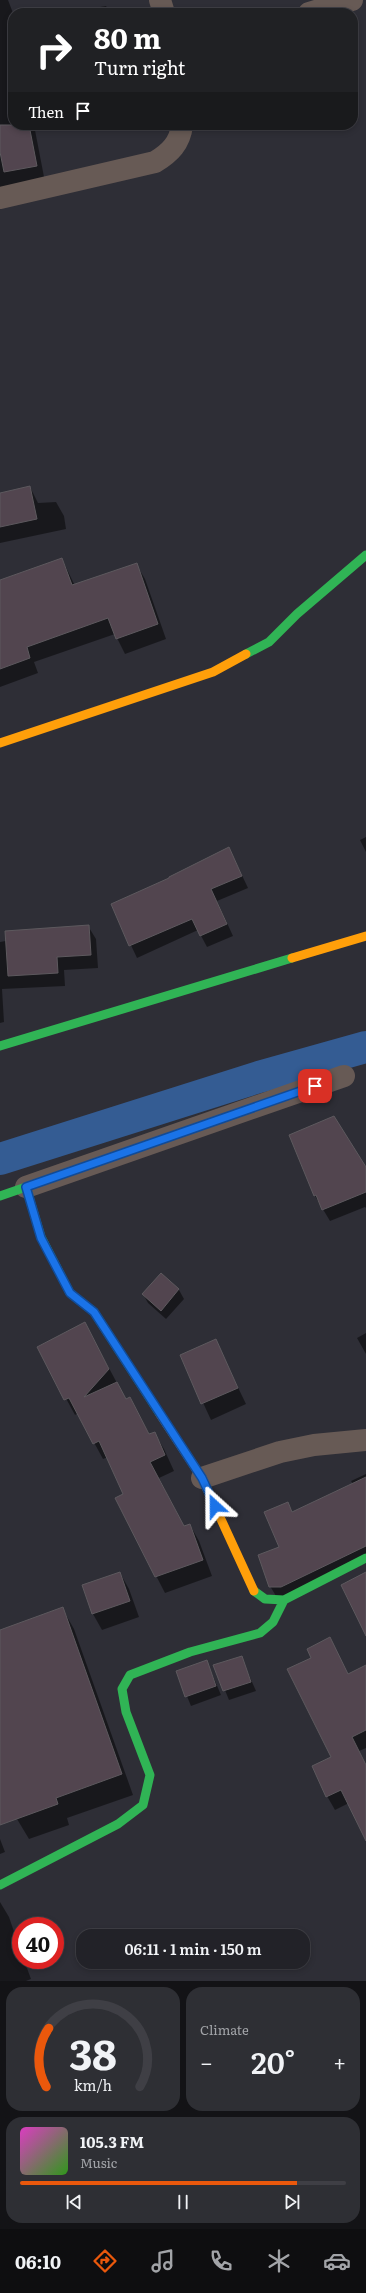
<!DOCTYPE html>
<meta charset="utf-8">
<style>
:root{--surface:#222228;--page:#2e2f34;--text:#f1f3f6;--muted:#a2a4a8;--line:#3f3f45;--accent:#ea580c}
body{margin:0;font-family:Literata,serif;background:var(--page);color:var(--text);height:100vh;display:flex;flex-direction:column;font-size:15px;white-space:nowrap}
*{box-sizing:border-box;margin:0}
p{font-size:13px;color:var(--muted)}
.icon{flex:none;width:22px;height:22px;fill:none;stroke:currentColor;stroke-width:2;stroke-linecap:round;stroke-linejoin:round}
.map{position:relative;height:1981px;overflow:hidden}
.drawer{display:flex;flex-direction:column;gap:6px;padding:6px;background:#131316;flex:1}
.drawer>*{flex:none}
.banner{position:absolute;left:8px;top:8px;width:350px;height:122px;border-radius:16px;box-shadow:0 2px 6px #0003,0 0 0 1px var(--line);background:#202124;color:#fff;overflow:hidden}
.speed{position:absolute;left:12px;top:1917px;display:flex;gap:8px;font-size:20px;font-weight:700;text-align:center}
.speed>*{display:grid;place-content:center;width:52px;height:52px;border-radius:50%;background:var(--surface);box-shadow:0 2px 6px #0003,0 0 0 1px var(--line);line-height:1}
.speed .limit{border:6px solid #d22;background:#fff;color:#111}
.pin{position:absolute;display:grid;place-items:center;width:34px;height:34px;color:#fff;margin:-17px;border-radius:8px;box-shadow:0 2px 6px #0006}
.me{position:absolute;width:44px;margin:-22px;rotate:336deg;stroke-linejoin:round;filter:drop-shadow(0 0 3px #0008)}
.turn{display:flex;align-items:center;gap:14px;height:84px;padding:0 20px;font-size:18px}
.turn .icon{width:52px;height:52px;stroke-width:2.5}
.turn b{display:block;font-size:28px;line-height:34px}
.then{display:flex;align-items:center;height:38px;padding:0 20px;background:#0003;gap:8px;font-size:15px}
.big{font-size:30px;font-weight:600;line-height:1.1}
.drawer .widget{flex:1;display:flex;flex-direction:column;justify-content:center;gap:6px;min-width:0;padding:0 14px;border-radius:16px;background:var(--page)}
.drawer .dial{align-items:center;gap:0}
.dial svg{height:104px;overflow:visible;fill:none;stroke:var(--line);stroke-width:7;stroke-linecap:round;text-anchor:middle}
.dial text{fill:var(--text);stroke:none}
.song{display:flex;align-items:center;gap:12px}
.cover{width:48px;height:48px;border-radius:6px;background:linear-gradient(135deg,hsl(310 70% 55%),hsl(110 70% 35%))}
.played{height:4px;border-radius:2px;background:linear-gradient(90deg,var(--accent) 85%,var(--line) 85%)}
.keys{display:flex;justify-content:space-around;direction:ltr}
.heat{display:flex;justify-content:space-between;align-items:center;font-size:22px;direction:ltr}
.drawer .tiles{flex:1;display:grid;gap:6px;grid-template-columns:1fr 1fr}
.widget:last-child{grid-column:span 2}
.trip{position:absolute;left:76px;top:1929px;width:234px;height:40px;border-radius:16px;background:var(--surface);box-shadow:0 2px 6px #0003,0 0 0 1px var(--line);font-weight:600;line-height:40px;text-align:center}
.menu{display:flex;height:64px;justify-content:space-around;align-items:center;background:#0e0e10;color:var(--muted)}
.menu .icon{width:28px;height:28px}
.menu .on{color:var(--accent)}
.menu b{font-size:18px;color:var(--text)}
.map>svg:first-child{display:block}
</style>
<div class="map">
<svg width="366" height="1981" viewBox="0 0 366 1981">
<rect width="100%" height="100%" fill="#2e2e36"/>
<path fill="#0007" d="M0,0H8L13,13V125H34L45,182L0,190Z
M106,6L110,13H67Z
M30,487L38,503L56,502L64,516L66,529L0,543V494Z
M62,559L75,586L136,564L145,579L166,639L125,654L115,634L34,662L38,673L0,687V580Z
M366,837V852L360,840Z
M229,848L248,888L217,901L233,936L207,947L198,930L137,958L112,905L171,879Z
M88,926L96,939L98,968L64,970L65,986L2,989L4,1022L0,1023V942Z
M290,1136L366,1168V1208L365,1207L330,1221L315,1196Z
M161,1274L179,1290L184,1299L166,1319L148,1303L143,1294Z
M85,1323L126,1400L130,1398L150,1435L154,1433L164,1449L174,1471L159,1478L184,1527L190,1525L199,1541L212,1576L165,1593L116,1498L124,1494L108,1457L103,1459L78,1413L75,1415L38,1347Z
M366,1333V1354L357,1338Z
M215,1340L246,1404L211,1420L181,1355Z
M366,1474V1563L279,1601L270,1586L281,1548L288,1503L293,1513L353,1484L351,1481Z
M120,1573L129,1589L139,1617L102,1630L93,1614L83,1586Z
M62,1608L74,1629L133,1795L67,1818L69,1825L29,1839L17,1819L0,1771V1631Z
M241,1657L256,1691L229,1700L215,1666Z
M207,1662L221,1695L191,1706L177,1672Z
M366,1667V1748L359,1751L366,1765V1839L349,1803L335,1810L327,1796L349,1675Z
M0,1839L5,1852L0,1854Z
M0,1902L9,1917L21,1952V1960H24L31,1979L26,1981H0Z"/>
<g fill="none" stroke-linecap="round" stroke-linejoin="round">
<path stroke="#345c93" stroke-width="32" d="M0,1159L259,1077L366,1047"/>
</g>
<path fill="#52454f" stroke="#5d595e" d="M0,125H29L37,166L4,172L0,152Z
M30,486L37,519L0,527V493Z
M62,558L72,585L137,563L158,624L116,639L108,618L27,647L30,658L0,669V580Z
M229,847L242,876L211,889L227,924L200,936L192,919L129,946L111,904L169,878V877Z
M89,925L91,955L57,957L58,973L8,976L5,931Z
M334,1116L366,1167V1192L322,1210L316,1195L314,1196L289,1135Z
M161,1273L179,1289L161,1311L142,1294Z
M85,1322L109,1369L84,1397L117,1382L126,1399L130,1397L149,1434L155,1432L165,1455L150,1462L184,1526L190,1524L203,1560L155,1577L115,1498L123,1494L99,1441L93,1444L69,1398L64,1400L37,1347Z
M216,1339L238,1388L201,1404L180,1355Z
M366,1477V1546L281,1587H269L258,1555L279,1547L264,1512L288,1502L292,1512Z
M120,1572L130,1601L92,1614L82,1585Z
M366,1572V1636L341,1585Z
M63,1607L122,1774L56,1798L58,1804L0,1825V1630Z
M330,1637L348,1674L366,1665V1730L352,1737L366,1765V1841L341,1790L326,1797L312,1766L331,1757L287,1669L311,1658L307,1649Z
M242,1656L251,1682L223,1691L213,1665Z
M207,1660L216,1686L185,1697L176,1671Z"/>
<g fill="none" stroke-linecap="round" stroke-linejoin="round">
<path stroke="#675a55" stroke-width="22" d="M160,0L164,13
M309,13L352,0
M0,198L155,162C170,153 180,143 182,125
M26,1187L344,1076
M202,1478L280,1452L314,1445L366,1440"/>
<path stroke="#30b455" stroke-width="9" d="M246,654L269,642L297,614L366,555
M0,1046L292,958
M0,1196L26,1187L41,1237L70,1293L94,1312L160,1414
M254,1591L265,1599L284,1600L366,1558
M0,1885L118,1824L143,1805L150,1775L126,1712L122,1689L130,1675L190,1652L260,1633L273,1622L284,1600"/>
<path stroke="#ff9f0a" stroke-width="9" d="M0,743L213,672L246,654
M292,958L366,936
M160,1414L202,1478L254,1591"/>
</g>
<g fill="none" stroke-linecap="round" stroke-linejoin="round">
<g stroke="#114b97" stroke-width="10">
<path id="route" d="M215,1506L202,1478L94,1312L70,1293L41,1238L26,1187L315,1086"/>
</g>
<use href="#route" stroke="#1a73e8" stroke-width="7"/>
</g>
</svg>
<div class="speed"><div class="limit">40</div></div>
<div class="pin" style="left:315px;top:1086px;background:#d93025"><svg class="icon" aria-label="arrive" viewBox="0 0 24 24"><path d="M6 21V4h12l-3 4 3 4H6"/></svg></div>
<svg class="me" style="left:215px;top:1506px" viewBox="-20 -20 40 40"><path d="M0-17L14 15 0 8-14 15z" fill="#1a73e8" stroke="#fff" stroke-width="4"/></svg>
<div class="trip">06:11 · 1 min · 150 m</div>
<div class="banner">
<div class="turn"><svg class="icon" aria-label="right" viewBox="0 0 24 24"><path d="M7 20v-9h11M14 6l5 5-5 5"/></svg><div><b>80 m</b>Turn right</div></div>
<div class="then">Then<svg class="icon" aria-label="arrive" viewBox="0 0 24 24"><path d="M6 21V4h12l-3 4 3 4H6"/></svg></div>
</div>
</div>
<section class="drawer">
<div class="tiles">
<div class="widget dial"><svg viewBox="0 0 100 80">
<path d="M14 69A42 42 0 1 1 86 69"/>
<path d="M14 69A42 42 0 0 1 16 24" stroke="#ea580c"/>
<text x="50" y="56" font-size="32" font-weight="700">38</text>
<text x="50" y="72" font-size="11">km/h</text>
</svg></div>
<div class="widget"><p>Climate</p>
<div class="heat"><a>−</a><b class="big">20°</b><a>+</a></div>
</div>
<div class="widget">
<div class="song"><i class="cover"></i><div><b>105.3 FM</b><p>Music</p></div></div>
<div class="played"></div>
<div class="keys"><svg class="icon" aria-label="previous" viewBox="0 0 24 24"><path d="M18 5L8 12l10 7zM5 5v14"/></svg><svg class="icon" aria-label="pause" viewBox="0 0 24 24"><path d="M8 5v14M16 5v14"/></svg><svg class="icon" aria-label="next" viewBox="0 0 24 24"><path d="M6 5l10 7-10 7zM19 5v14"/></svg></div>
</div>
</div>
</section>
<nav class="menu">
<b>06:10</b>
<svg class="icon on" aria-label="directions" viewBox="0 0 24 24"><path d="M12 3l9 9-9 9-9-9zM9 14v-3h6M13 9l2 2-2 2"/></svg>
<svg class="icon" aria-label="music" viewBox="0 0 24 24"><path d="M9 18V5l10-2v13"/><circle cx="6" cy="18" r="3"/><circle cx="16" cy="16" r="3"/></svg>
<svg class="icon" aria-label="phone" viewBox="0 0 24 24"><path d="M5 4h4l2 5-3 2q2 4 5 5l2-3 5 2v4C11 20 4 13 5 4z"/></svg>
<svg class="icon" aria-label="climate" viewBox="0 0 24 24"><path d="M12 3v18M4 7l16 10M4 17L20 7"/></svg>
<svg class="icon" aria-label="car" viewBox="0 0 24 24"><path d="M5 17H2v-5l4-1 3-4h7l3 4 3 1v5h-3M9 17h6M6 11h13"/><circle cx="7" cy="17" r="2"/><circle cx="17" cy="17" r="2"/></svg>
</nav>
